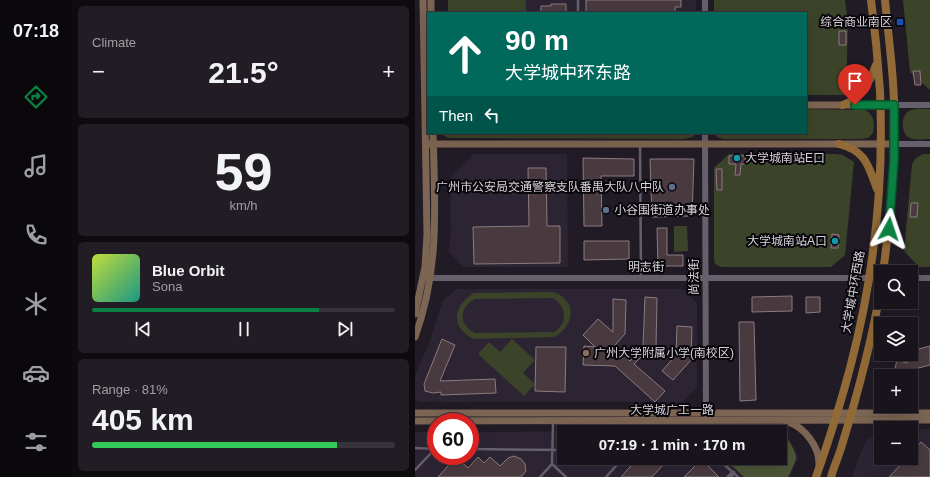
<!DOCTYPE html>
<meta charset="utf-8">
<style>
:root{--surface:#19141c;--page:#221d25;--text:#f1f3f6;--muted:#9f9ea3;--line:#37333b;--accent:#0b8043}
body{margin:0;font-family:Arial,"Noto Sans SC",sans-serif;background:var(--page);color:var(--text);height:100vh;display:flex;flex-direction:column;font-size:15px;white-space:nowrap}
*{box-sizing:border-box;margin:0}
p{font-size:13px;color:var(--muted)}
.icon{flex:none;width:22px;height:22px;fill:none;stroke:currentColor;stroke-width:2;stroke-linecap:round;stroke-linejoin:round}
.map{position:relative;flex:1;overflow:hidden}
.sheet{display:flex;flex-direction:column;gap:6px;padding:6px;background:#0e0b0f;width:343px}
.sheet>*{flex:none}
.guide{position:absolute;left:12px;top:12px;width:380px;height:122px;border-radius:0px;box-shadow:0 4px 16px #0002,0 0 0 1px var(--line);background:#00695c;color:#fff;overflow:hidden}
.controls{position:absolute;left:459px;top:265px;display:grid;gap:8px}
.controls a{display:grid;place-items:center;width:44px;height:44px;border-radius:0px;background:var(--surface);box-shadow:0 4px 16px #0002,0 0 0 1px var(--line);font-size:20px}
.speed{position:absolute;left:12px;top:413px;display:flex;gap:8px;font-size:20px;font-weight:700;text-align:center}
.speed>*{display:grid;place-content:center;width:52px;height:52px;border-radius:50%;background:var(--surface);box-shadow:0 4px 16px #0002,0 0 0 1px var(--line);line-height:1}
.speed .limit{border:6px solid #d22;background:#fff;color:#111}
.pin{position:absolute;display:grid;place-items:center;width:34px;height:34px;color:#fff;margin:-41px -17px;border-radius:50% 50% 50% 0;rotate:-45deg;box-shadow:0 0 4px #0007}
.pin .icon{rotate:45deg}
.me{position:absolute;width:44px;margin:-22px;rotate:5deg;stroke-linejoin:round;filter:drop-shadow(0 0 3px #0008)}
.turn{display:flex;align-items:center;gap:14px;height:84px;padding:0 12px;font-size:18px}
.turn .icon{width:52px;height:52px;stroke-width:2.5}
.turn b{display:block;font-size:28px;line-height:34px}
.then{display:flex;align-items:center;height:38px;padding:0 12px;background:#0003;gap:8px;font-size:15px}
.big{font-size:30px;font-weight:700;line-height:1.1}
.sheet .card{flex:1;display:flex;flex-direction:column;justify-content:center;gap:6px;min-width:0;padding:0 14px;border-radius:6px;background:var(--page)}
.sheet .dial{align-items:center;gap:0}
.dial b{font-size:52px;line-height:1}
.song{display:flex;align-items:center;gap:12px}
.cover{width:48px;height:48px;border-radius:6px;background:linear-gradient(135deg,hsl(70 70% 55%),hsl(170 70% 35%))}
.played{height:4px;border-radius:2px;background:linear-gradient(90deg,var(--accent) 75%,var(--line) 75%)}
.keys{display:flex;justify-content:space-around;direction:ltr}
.heat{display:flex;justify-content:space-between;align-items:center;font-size:22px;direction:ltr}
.charge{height:6px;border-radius:3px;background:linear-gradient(90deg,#34c759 81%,var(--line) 0)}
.trip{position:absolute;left:142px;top:425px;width:230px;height:40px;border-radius:0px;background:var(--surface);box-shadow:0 4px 16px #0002,0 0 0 1px var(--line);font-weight:700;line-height:40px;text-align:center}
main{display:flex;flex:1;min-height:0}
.tabs{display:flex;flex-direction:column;width:72px;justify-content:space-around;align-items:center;background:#0a080b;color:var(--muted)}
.tabs .icon{width:28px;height:28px}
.tabs .current{color:var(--accent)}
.tabs b{font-size:18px;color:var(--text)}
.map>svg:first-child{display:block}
</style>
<main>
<nav class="tabs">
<b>07:18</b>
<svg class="icon current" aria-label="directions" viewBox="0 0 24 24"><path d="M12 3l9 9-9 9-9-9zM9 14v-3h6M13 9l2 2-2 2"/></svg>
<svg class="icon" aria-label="music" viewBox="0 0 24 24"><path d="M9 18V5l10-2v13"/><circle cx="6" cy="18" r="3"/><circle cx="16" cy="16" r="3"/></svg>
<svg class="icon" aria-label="phone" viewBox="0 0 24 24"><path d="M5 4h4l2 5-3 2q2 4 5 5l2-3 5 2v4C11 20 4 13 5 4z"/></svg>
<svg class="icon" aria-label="climate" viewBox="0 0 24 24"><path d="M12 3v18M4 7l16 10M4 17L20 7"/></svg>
<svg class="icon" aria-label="car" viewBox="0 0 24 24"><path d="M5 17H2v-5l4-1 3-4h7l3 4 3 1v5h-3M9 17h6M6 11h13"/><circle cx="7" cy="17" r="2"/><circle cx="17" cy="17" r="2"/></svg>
<svg class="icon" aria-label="filters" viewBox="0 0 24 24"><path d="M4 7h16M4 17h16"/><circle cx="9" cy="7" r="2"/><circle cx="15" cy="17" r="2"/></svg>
</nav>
<section class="sheet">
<div class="card"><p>Climate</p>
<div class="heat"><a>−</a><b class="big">21.5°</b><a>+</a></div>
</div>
<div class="card dial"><b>59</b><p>km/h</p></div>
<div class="card">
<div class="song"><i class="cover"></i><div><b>Blue Orbit</b><p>Sona</p></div></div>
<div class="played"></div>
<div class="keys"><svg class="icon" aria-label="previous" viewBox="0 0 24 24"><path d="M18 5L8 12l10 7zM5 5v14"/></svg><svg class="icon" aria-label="pause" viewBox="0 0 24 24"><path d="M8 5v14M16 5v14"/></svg><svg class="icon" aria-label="next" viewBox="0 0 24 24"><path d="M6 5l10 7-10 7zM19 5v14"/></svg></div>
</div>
<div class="card"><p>Range · 81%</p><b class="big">405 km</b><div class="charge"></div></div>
</section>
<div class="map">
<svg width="515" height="477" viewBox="0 0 515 477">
<rect width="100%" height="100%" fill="#211b26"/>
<path fill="#2c2433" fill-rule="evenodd" d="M111,0H281V13H111Z
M59,154H152L153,267H49L34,252L36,230L35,178Z
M42,289H267L282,303V388L267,402H3L0,397V376L13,346L28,300Z
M496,429H515V477H437L446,452L452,440L458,435L466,431V458H496Z
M365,430L372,434L382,454L383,458L375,477H0V432H21V456H55V432ZM149,432H365V458H149Z"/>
<path fill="#3b4328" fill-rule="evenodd" d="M33,0H111V13H33Z
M299,0H430L433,23L431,95H391V13H299Z
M488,0H515V90L495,72Z
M391,109L450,110C459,114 460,124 458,133L453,138L446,139H308L302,137L298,133H391Z
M515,109V139C509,139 499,141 493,137C485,131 486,113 496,110C502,108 509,109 515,109Z
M27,133H282L278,137L269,139L34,138L29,136Z
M314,154H421L428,155L439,162L430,255L416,267H306L300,264L299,260V168Z
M508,154H515V267H504L489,251L497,164L501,158Z
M259,226H272L273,251L259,252Z
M139,292C142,293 145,295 148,297C163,310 154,330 139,337L59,339C56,338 53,336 51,334C34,321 43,302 59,293ZM138,298C152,307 153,323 139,332L60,333C44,325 43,308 60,299Z
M97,339L120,360L108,373L120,384L109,396L63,354L74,342L85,352Z"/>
<path fill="#4c5536" d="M365,431C371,435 382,452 381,459C379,465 376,471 373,477H329L313,462L316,458H365V432H327Z"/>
<path fill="#493a3f" stroke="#8c7b80" d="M171,0H266V7H260V13H171Z
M136,4H151V13H126V6H136Z
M424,31H431V45H424Z
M498,71H505L506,85H500Z
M314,156H330V164H326L325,175H320L321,164H314Z
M168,158L219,159V176H186L187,226H169Z
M235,159H279L277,216L237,217Z
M113,168H131L132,226H145V263L59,264L58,227L114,226Z
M301,169H307V190H302Z
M496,203H503L502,217H495Z
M242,228H252V255H268V266H243Z
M417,234L424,235L423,248H416Z
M169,241H214V259L169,260Z
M377,296V311L337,312V297Z
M230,297L242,298L241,347L232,358L228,355L219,364L250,391L240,402L200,366L168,365L169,346L180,347L168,335L183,319L198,332V299L211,300L210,334L199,346L215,361L228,346Z
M391,297H405V312L391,313Z
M324,322H339L341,400L325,401Z
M262,326L277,327L276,360L258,380L247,371L261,355Z
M27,339L40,345L25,381L80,379L81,393L26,395V392L18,393L10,391L9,384Z
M515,346V365L496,370L495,376H478L482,360L492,363L490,354H496V351Z
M121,347H151L150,392L120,391Z
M506,442L515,450V477H474L492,458H496V453Z
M99,456L106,459L110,464L111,471L106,477H23L41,457L53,468L63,457L69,463L75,457L85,466L93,458Z
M223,458H247L251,462L237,477H206Z
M286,460L294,467L304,477H269Z"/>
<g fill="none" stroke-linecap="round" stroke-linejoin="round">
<path stroke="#665f6c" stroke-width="2.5" d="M163,0V13
M225,145L226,278
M0,448L21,449
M55,449L149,450
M302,458L323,477
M137,464L151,477
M0,470L20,449
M125,477L137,464L138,424
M191,477L208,458"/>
<path stroke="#665f6c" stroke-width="5" d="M314,477L318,473"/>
<path stroke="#665f6c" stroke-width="6" d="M290,0V13
M479,105H515
M290,133L291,417
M479,144H515
M12,278H454
M496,278H515"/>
<path stroke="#7c6552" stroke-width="7" d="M16,0V13
M391,105H479
M11,144H479
M0,314L10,267L12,234L8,0
M0,337C25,268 20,205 18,133
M0,413H515
M0,421L515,420
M373,422C391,428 405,448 404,466"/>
<path stroke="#916a37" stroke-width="8" d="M428,105C446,98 455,83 461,65
M424,144C451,151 453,165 462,189
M468,272C476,215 481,158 479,101C478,67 473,34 470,0
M401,477C414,440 426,403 436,364C459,276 469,182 465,91C463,60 460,30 456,0
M416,477C419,466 424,456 427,445C443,393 457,340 466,287"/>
</g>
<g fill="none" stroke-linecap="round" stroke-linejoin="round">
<g stroke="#07532c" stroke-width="10">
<path id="route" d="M440,105H479V160L474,229"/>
</g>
<use href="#route" stroke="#0b8043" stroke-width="7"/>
</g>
<rect fill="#1a4fb4" stroke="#09070b" stroke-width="1.5" x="481" y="18" width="8" height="8" rx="2"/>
<g fill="#0f9aa8" stroke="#09070b" stroke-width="1.5">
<circle cx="322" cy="158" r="4"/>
<circle cx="420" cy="241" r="4"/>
</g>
<g fill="#5c6f8a" stroke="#09070b" stroke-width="1.5">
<circle cx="257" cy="187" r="4"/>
<circle cx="191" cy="210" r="4"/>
</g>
<circle fill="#8d6e63" stroke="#09070b" stroke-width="1.5" cx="171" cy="353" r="4"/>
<g text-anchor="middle" stroke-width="4" stroke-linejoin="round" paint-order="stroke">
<g font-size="12" fill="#d6d2d9" stroke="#09070b" text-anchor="end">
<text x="477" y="26">综合商业南区</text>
<text x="330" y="162" text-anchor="start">大学城南站E口</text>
<text x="249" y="191">广州市公安局交通警察支队番禺大队八中队</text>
<text x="199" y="214" text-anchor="start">小谷围街道办事处</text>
<text x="412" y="245">大学城南站A口</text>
<text x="179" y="357" text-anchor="start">广州大学附属小学(南校区)</text>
</g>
<g font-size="12" fill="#d6d2d9" stroke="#09070b">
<text x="231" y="271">明志街</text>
<text transform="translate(279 277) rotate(-90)" y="4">尚法街</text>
<text transform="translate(438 292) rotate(-80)" y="4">大学城中环西路</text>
<text x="257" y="414">大学城广工一路</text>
</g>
</g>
</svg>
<div class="controls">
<a><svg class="icon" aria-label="search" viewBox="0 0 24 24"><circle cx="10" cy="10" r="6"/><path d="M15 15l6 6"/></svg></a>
<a><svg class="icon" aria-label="layers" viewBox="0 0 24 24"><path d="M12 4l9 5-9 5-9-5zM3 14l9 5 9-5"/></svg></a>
<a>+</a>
<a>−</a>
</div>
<div class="speed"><div class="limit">60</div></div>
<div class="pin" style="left:440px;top:105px;background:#d93025"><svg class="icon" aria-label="arrive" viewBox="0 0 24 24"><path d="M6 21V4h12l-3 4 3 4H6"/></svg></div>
<svg class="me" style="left:474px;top:229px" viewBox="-20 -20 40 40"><path d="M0-17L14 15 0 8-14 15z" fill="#0b8043" stroke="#fff" stroke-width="4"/></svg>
<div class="trip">07:19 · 1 min · 170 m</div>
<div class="guide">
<div class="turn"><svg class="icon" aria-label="ahead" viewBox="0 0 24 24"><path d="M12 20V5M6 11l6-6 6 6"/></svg><div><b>90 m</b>大学城中环东路</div></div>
<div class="then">Then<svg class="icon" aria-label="left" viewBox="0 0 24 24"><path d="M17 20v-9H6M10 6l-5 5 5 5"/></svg></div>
</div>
</div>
</main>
